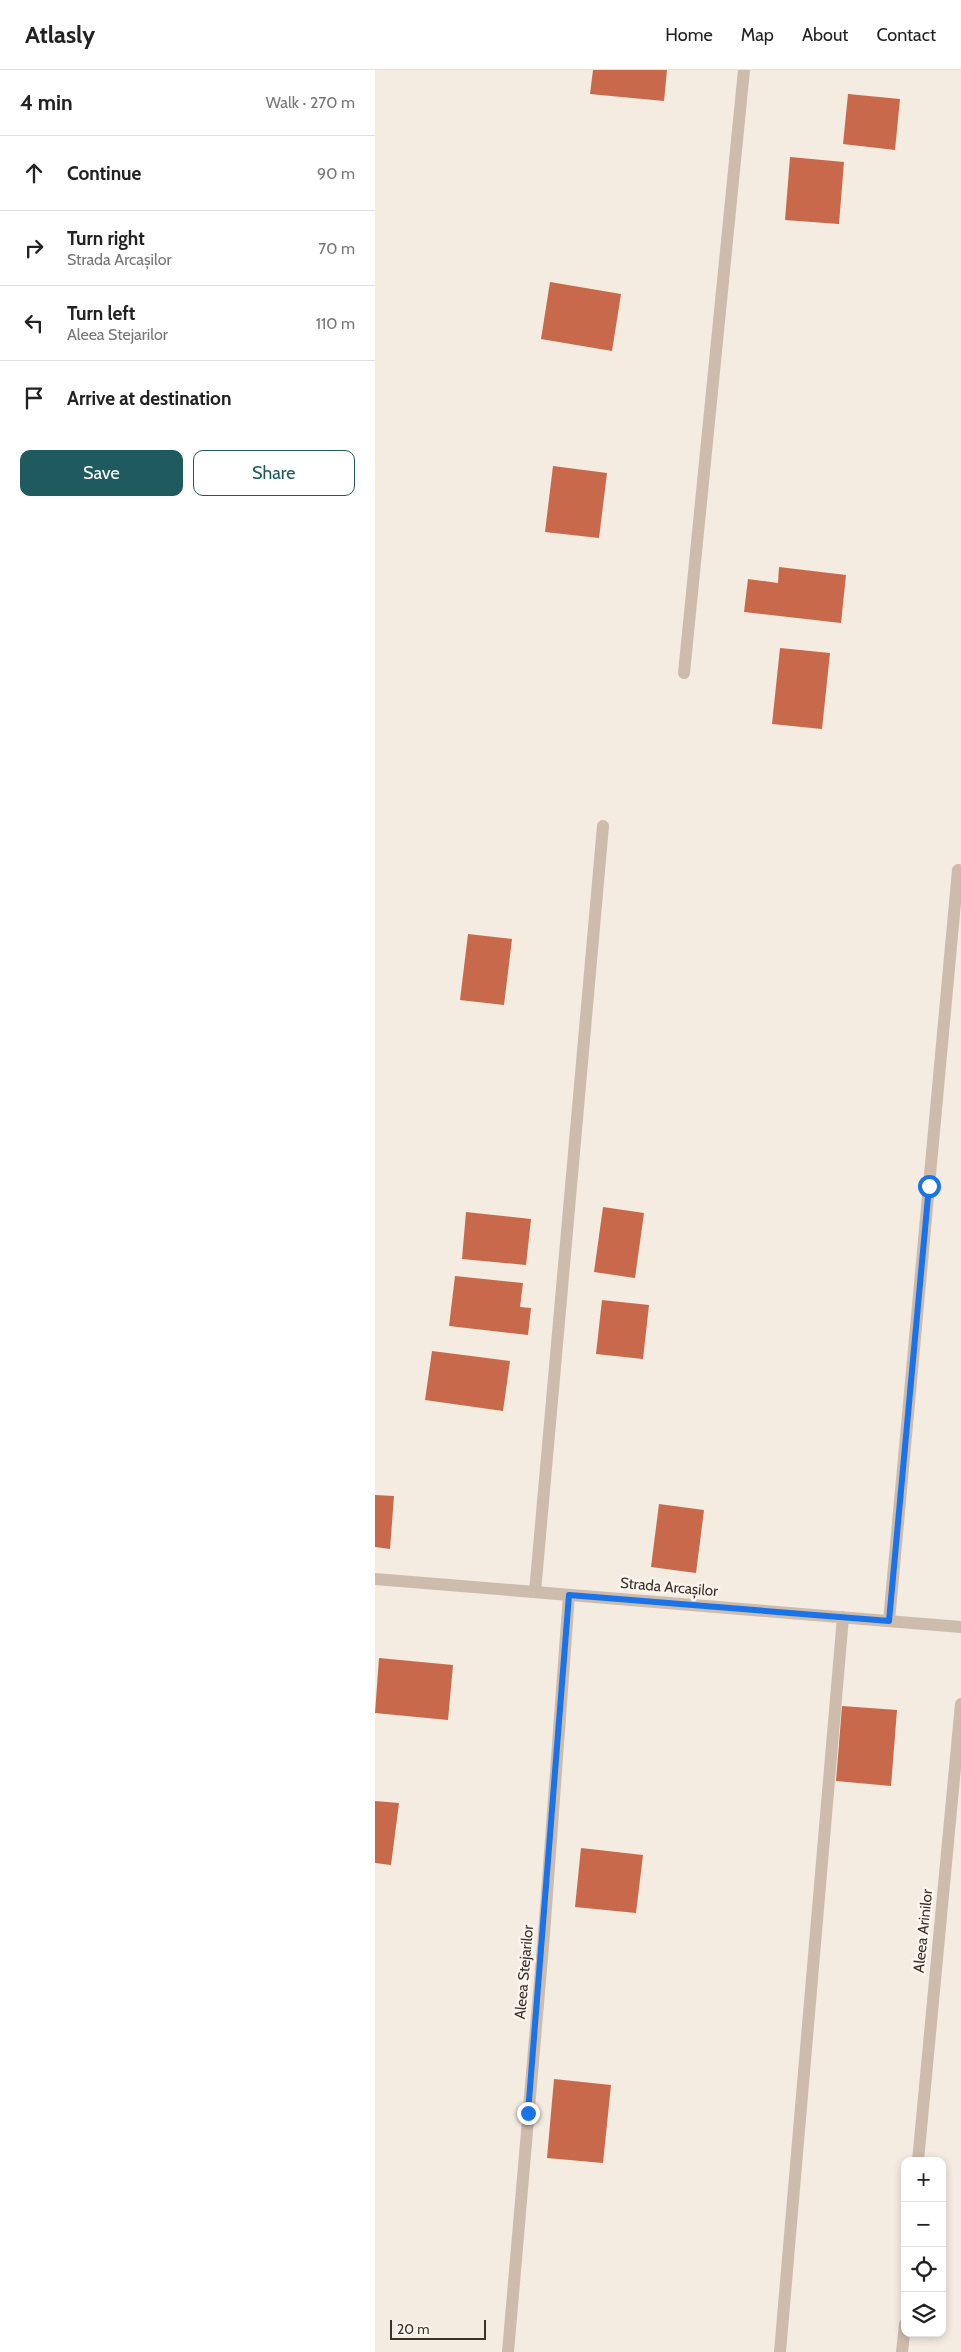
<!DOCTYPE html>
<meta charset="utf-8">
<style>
body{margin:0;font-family:Cabin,sans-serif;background:#f2f2f2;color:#222}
.controls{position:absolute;right:15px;bottom:15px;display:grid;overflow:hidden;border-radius:10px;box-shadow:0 2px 8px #0003}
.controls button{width:45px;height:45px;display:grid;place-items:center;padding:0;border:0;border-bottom:1px solid #e0e0e0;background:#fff;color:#222;font:25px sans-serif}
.scale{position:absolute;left:15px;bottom:12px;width:96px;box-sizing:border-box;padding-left:5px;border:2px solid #3b302b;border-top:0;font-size:14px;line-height:18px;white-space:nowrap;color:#3b302b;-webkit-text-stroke:4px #fbf5ee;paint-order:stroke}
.stop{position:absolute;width:15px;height:15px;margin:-11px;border:4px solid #1a73e8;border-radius:50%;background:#fff}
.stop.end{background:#1a73e8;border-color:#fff;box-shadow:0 1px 5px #0008}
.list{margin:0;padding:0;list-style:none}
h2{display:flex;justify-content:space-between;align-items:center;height:65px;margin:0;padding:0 20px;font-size:21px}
h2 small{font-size:16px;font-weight:400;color:#767676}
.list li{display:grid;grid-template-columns:32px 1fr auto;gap:15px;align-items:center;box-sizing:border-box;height:75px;padding:0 20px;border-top:1px solid #e0e0e0}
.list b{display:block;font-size:19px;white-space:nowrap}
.list p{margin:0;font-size:16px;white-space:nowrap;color:#767676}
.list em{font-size:16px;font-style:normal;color:#767676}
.actions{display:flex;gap:10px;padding:15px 20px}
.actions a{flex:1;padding:11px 0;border:1px solid #1f5a5e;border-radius:10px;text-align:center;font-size:18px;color:#1f5a5e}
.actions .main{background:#1f5a5e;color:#fff}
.icon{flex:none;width:28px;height:28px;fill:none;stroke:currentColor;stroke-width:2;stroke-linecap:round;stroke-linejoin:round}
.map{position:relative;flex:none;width:586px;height:2282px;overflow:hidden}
header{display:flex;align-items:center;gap:30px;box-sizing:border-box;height:70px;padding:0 25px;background:#fff;border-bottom:1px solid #e0e0e0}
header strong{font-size:24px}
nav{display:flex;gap:28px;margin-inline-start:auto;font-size:18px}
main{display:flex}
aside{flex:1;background:#fff}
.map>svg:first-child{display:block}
</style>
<header>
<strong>Atlasly</strong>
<nav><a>Home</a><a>Map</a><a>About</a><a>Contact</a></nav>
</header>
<main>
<aside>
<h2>4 min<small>Walk · 270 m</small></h2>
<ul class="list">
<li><svg class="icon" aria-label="ahead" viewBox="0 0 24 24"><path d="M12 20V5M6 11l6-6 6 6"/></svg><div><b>Continue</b></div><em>90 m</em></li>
<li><svg class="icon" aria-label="right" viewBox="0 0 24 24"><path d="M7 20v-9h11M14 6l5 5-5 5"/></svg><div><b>Turn right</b><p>Strada Arcașilor</p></div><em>70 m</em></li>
<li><svg class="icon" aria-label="left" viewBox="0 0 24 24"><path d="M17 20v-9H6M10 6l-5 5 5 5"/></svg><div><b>Turn left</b><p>Aleea Stejarilor</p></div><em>110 m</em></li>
<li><svg class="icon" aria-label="arrive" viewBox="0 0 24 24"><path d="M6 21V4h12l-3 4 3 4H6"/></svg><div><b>Arrive at destination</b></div></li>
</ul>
<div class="actions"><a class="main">Save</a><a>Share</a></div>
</aside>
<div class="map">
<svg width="586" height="2282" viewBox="0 0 586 2282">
<rect width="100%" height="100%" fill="#f4ebe1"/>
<!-- building -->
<path fill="#c8694b" d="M218 0H292L289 31 215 24Z
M473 24 525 29 520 80 468 74Z
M415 87 469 92 464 154 410 150Z
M175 212 246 224 237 281 166 269Z
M178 396 232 403 224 468 170 462Z
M404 497 471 505 466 553 369 542 373 509 403 513Z
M405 578 455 583 447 659 397 654Z
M93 864 137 869 129 935 85 930Z
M228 1137 269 1143 260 1208 219 1202Z
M91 1142 156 1149 151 1195 87 1189Z
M80 1206 148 1213 145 1237 156 1238 153 1265 74 1256Z
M227 1230 274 1235 268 1289 221 1284Z
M57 1281 135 1291 128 1341 50 1330Z
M0 1425 19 1426 15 1479 0 1477Z
M284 1434 329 1440 321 1503 276 1497Z
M4 1588 78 1595 73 1650 0 1643Z
M467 1636 522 1640 516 1716 461 1711Z
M0 1731 24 1733 16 1795 0 1793Z
M206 1778 268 1785 261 1843 200 1837Z
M179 2009 236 2015 228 2093 172 2088Z"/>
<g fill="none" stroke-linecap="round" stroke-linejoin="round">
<!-- minor -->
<path stroke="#cdbbac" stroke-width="12" d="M309 603 369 0
M0 1509 586 1557
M160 1522 228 756
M514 1551 583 800
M543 2091 586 1634
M133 2282 169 1864 194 1525
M405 2282 468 1547
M527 2282 530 2254"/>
</g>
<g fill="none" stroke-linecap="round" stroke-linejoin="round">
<!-- route -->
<path stroke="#1a73e8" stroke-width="6" d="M153 2043 194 1525 514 1551 554 1116"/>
</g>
<g text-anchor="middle" stroke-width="5" stroke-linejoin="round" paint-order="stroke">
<!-- street labels -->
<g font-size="15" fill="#3b302b" stroke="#fbf5ee">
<text transform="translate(294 1517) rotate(5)" y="5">Strada Arcașilor</text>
<text transform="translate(548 1861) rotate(-84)" y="5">Aleea Arinilor</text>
<text transform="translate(149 1902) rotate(-85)" y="5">Aleea Stejarilor</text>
</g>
</g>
</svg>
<div class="controls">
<button>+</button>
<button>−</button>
<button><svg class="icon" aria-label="locate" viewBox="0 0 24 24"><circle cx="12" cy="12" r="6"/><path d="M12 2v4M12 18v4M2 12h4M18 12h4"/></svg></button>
<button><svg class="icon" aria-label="layers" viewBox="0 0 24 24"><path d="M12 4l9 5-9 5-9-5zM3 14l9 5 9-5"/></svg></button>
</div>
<div class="scale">20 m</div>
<div class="stop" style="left:554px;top:1116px"></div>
<div class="stop end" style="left:153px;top:2043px"></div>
</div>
</main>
